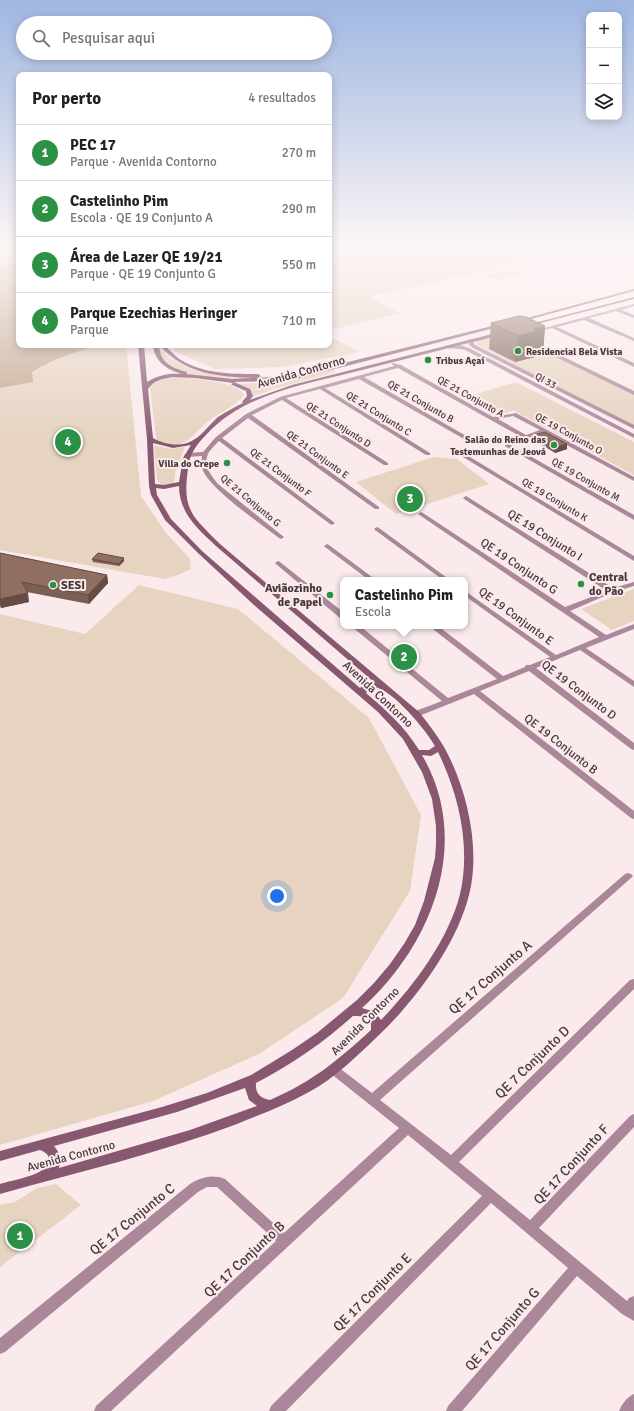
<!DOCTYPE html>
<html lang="pt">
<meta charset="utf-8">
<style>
body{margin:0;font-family:Signika,sans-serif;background:#f2f2f2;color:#222}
.controls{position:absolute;right:12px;top:12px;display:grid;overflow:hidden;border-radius:8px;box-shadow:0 2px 10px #0003}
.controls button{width:36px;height:36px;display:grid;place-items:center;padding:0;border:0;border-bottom:1px solid #e0e0e0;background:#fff;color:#222;font:20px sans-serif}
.you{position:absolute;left:277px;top:896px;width:14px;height:14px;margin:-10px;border:3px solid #fff;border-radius:50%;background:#1a73e8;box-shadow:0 0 0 6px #1a73e833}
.badge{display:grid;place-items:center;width:26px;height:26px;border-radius:50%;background:#2c9045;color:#fff;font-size:13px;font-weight:700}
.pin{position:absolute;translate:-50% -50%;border:2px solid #fff;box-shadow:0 1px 4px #0006}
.popup{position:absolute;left:340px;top:577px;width:128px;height:52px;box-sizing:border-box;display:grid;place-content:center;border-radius:8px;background:#fff;filter:drop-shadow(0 1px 3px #0005);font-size:13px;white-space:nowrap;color:#767676}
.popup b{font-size:15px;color:#222}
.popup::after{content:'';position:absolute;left:50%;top:100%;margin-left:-8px;border:8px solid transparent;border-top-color:#fff}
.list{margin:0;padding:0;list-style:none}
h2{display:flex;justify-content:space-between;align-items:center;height:52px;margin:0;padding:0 16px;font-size:17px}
h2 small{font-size:13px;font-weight:400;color:#767676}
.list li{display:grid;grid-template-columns:26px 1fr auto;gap:12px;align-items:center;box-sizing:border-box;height:56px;padding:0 16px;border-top:1px solid #e0e0e0}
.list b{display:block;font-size:15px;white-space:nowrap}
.list p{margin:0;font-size:13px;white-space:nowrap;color:#767676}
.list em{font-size:13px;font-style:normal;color:#767676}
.icon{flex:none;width:22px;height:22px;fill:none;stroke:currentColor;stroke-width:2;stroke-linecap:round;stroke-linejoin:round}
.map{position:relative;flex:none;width:634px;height:1411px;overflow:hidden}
.search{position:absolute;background:#fff;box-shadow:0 2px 10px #0003;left:16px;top:16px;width:316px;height:44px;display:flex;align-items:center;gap:10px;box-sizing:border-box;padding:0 14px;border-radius:22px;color:#767676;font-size:15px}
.panel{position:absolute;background:#fff;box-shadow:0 2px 10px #0003;left:16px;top:72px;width:316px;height:276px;border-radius:8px}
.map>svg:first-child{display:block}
</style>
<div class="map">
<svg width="634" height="1411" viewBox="0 0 634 1411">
<rect width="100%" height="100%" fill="#faeaeb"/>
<!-- green -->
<path fill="#e6d3c0" d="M329 246H588L369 297 400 313 329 330Z
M512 269 524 274 499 280 488 275Z
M507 334 512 335 634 395V426L475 344 479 341Z
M329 336 360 352 283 367 215 369 176 352 171 345H329Z
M78 345H126L141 496 166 533 190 559 191 569 178 575 165 579 0 550V388Z
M160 349C165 353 169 358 175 361 211 383 257 378 298 374 269 381 193 384 170 365 164 361 162 356 160 349Z
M332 370 336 372 274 389 251 397 248 388 240 384 286 381Z
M167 377C181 377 240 381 244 395 239 404 219 413 210 420 202 426 189 441 181 444 173 446 161 446 156 438L150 387 154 381Z
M516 382 634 442V475L513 410 506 413 476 394Z
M154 445 170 449 185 447 175 473 174 483 171 485H162L157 480Z
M434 457 457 459 489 484 396 514 356 482Z
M139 585 238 609 369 718 421 815 410 891 343 998 259 1054 153 1101 0 1145V614L85 634Z
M634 589V621L612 630 581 609Z
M56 1184 81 1205 0 1267V1205L15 1202 37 1188Z"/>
<!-- forest -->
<path fill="#c1a78d" d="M0 246H19V345H97C75 353 52 359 32 372L33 382 0 388Z"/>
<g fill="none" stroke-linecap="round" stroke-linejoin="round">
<!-- stream -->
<path stroke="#d3bad7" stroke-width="1.5" d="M0 265 12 251 19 248"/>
<!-- minor -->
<path fill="#ab8899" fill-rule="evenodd" d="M634 304V306L621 310 634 315V318L616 311 589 318 634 338V341L584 320 557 327 634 363V367L552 328 535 332 533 331Z
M533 342 634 391V395L531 345V343Z
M393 363 401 365 493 417 516 413 634 477V481L544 433 527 438H523L398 368 364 377 475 441V443H471L359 379 325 388 430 453V455H426L320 389 286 398 388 463V465H384L282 400 252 415 379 507V509H375L248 418 222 438 335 523 332 525 330 524 219 441C215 445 210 450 208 454 203 466 211 475 218 484L284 537 281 539 279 538C261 524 207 487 202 468 200 465 202 460 202 456L187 457 184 455 187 453 203 452 216 437 246 414 280 397 394 366 392 364ZM513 416 540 430 526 435 498 419Z
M507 443 634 515V520L505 446V444Z
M465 454 634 556V561L463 457V455Z
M466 496 613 588 634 582V586L614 592 570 611 606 635 634 624V629L586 648 634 681V687L580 650 536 668 634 743V750L631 749 529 671 480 691 634 811V819L631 818 474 694 419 716H413L412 714 413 712 442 701 351 626H360L448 698 497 679 429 626H438L503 676 525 667 526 665H530L550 657 465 596V591L556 655 599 637 418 514 421 512 423 513 565 607 607 591 464 499 463 498Z
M377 527 379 528 450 580H443L375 530 374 529Z
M327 544 329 545 376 580H369L325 547 324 546Z
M278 561 280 562 343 612V618H340L276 564 275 563Z
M628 873 631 874 633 876 631 878 380 1100 451 1155 630 980 634 979V989L459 1162 530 1220 630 1116 634 1114V1127L539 1228 627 1301 629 1298 634 1296V1321L622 1314 577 1276 462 1411H446L448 1406 568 1268 491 1203 286 1411H269L271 1406 482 1196 408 1135 111 1411H94L96 1406 276 1241 217 1187H207L198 1192 5 1352 0 1354V1338L190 1184C202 1177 212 1174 225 1179L284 1233 399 1128 330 1073 329 1070 330 1067 334 1065 338 1067 372 1093 625 874Z
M634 1394V1411H619C622 1404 627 1397 634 1394Z"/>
<!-- tertiary -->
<path fill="#ab8899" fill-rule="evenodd" d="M469 339H473L474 344 477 346 634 425V429L473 348 469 345Z
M447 345H460L469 348 634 434V438L465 350 460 349 445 348 444 347Z"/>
<!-- secondary -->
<path fill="#885770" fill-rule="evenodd" d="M634 289V291L520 322 516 321Z
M634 297V299L529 326 527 325Z
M500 324 502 325V326L292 380 234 382 250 389 253 396 250 400 292 385 500 332 502 333C493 339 465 343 453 347 420 355 387 364 354 372 303 385 243 394 206 435 196 445 189 455 188 469 182 510 192 516 220 544L419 712C428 723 437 735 444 747 467 788 481 849 469 895 457 944 415 1001 379 1035 357 1056 335 1078 309 1092 286 1105 261 1114 237 1124 160 1153 79 1172 0 1194V1184C12 1180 48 1175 49 1161 50 1155 45 1152 40 1150L0 1161V1151L162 1107 207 1093 251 1075 292 1050 317 1033 357 1000 374 983 390 964 404 944 415 925 424 901 435 858 436 844V826L432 799 422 772 403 739 378 712 254 605 198 553 165 520 151 495 149 486 147 439 138 345H144L147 382C158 375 170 373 182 374 166 369 155 362 153 345H164C169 349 173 354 178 358 201 374 231 374 258 374L261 376 258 378C219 377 186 375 159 345 160 362 171 368 187 372V374L232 379 292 376ZM172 377 195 378 233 383 231 384 232 385 246 391 247 396 242 402 243 403C234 407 226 412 218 417 210 424 203 434 195 439 183 448 165 445 153 438L148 389C154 380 162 379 172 377ZM153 443 173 448 191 445 183 458 179 482 164 485 155 484ZM179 486C179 513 198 529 216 546L375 683 365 684 360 688 202 551 171 519 157 495 156 488 164 489ZM374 687C392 689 426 730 435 746L429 750H419C405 727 386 710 366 693L368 690ZM438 752C459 795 471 847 460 894 449 939 413 987 381 1020L375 1012 362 1008C432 945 473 842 422 755L431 756ZM353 1016C360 1016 365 1016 371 1021V1030C337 1061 312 1082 270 1100 260 1098 255 1093 256 1083 291 1065 324 1042 353 1016ZM245 1088 249 1100 257 1106 190 1130 59 1168C62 1159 60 1153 54 1146L177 1112Z"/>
</g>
<!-- wall -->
<path fill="#7c5f54" d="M491 323 545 326 543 352 535 354V357L515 362 489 349Z
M534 435 567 449 555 453 534 440Z
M0 553 107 575 108 583 89 604 27 592 29 602 1 608 0 606Z
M92 559 124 561 119 566 93 562Z"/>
<!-- shaded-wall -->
<path fill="#654d45" d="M545 326 543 352 535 354V357L515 362 518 336 534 329Z
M567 444V449L555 453 556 447Z
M124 558V561L119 566V564Z
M107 575 108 583 89 604 88 595Z
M28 593 29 602 1 608 0 599Z"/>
<!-- building -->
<path fill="#906e62" stroke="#654d45" d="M519 316 526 317 545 326 534 329 537 331 518 336 491 323Z
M545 432 567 444 556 447 534 435Z
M0 553 107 575 88 595 22 582 28 593 0 599Z
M98 553 124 558 119 564 92 559Z"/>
<!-- sky -->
<linearGradient id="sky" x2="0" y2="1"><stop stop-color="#9fb6e1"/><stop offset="0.56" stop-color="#fdf6f6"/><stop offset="1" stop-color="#fdf6f6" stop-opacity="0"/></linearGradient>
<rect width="634" height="443" fill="url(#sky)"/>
<!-- markers -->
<g fill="#2c9045" stroke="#faeaeb" stroke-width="1.5">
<circle cx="518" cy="351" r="4"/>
<circle cx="428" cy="360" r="4"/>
<circle cx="554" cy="445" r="4"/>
<circle cx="227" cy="463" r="4"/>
<circle cx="581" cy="584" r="4"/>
<circle cx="53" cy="585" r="4"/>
<circle cx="330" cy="595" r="4"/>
</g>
<g text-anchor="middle" stroke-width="4" stroke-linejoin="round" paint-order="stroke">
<!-- far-poi labels -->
<g font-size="10" font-weight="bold" fill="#463738" stroke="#faeaeb" text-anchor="start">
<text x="526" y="355">Residencial Bela Vista</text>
<text x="436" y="364">Tribus Açaí</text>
<text x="546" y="443" text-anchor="end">Salão do Reino das<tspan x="546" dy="12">Testemunhas de Jeová</tspan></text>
<text x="219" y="467" text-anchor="end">Villa do Crepe</text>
</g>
<!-- far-street labels -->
<g font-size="10" fill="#463738" stroke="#faeaeb">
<text transform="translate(546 380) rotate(28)" y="4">QI 33</text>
<text transform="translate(471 396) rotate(29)" y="4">QE 21 Conjunto A</text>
<text transform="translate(421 401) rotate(30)" y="4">QE 21 Conjunto B</text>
<text transform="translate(379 413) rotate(32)" y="4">QE 21 Conjunto C</text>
<text transform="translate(339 424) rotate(33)" y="4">QE 21 Conjunto D</text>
<text transform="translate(569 433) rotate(29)" y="4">QE 19 Conjunto O</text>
<text transform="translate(318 454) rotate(36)" y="4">QE 21 Conjunto E</text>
<text transform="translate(281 472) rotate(37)" y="4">QE 21 Conjunto F</text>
<text transform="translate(586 479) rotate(30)" y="4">QE 19 Conjunto M</text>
<text transform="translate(555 499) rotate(31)" y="4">QE 19 Conjunto K</text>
<text transform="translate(251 500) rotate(40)" y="4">QE 21 Conjunto G</text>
</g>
<!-- street labels -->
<g font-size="12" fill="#463738" stroke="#faeaeb">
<text transform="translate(301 372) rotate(-16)" y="4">Avenida Contorno</text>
<text transform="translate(545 535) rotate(32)" y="4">QE 19 Conjunto I</text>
<text transform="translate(519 566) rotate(34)" y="4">QE 19 Conjunto G</text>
<text transform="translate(516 616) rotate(36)" y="4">QE 19 Conjunto E</text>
<text transform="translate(579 690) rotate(37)" y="4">QE 19 Conjunto D</text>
<text transform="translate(378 694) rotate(43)" y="4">Avenida Contorno</text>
<text transform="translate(561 744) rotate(38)" y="4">QE 19 Conjunto B</text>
<text transform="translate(365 1021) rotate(-45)" y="4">Avenida Contorno</text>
<text transform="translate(71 1156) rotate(-15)" y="4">Avenida Contorno</text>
</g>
<!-- poi labels -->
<g font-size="12" font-weight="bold" fill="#463738" stroke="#faeaeb" text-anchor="start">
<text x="589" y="581">Central<tspan x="589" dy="14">do Pão</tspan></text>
<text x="61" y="589">SESI</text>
<text x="322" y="592" text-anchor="end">Aviãozinho<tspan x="322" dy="14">de Papel</tspan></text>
</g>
<!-- near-street labels -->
<g font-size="14" fill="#463738" stroke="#faeaeb">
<text transform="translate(490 977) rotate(-41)" y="5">QE 17 Conjunto A</text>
<text transform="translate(532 1062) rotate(-44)" y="5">QE 7 Conjunto D</text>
<text transform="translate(571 1164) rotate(-47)" y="5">QE 17 Conjunto F</text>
<text transform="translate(132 1219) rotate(-39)" y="5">QE 17 Conjunto C</text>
<text transform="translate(244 1259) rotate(-43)" y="5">QE 17 Conjunto B</text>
<text transform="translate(372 1292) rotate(-45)" y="5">QE 17 Conjunto E</text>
<text transform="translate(502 1329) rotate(-49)" y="5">QE 17 Conjunto G</text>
</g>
</g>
</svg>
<div class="controls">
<button>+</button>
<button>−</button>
<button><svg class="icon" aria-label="layers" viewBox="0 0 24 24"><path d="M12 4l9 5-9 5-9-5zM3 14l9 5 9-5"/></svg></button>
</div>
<div class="you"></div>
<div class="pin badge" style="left:20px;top:1236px">1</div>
<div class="pin badge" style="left:404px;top:657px">2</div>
<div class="popup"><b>Castelinho Pim</b>Escola</div>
<div class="pin badge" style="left:410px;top:499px">3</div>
<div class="pin badge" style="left:68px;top:442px">4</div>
<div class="search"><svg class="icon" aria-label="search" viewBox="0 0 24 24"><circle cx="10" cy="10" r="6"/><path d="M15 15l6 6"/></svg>Pesquisar aqui</div>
<section class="panel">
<h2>Por perto<small>4 resultados</small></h2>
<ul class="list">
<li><span class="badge">1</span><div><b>PEC 17</b><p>Parque · Avenida Contorno</p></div><em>270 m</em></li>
<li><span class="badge">2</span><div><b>Castelinho Pim</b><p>Escola · QE 19 Conjunto A</p></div><em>290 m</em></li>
<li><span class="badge">3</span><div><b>Área de Lazer QE 19/21</b><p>Parque · QE 19 Conjunto G</p></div><em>550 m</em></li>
<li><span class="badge">4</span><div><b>Parque Ezechias Heringer</b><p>Parque</p></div><em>710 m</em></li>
</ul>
</section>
</div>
